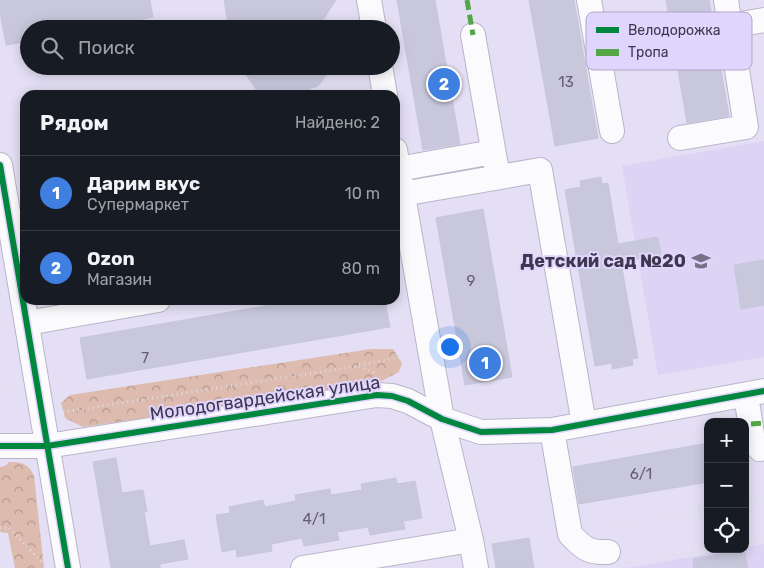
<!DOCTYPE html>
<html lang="ru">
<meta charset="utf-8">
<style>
body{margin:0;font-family:Rubik,sans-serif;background:#242831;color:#f1f3f6}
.controls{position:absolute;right:15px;bottom:15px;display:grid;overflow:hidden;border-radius:10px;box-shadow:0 2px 12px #0003}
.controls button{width:45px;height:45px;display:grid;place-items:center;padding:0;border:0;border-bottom:1px solid #363941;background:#171b24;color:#f1f3f6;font:25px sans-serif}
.you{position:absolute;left:449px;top:346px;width:18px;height:18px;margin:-12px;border:4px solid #fff;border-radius:50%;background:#1a73e8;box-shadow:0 0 0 8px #1a73e833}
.badge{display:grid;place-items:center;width:32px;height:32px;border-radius:50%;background:#0f766e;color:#fff;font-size:16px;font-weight:700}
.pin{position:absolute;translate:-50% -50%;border:2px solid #fff;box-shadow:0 1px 5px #0006}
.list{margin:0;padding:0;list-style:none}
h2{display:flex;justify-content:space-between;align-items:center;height:65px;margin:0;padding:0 20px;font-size:21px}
h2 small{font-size:16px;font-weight:400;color:#9ea1a6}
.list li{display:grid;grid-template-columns:32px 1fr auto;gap:15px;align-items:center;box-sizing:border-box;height:75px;padding:0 20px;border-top:1px solid #363941}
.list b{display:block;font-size:19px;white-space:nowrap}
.list p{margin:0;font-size:16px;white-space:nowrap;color:#9ea1a6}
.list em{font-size:16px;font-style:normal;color:#9ea1a6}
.icon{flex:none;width:28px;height:28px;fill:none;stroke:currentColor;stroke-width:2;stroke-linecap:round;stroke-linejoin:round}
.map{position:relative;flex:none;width:764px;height:568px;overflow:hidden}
.search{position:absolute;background:#171b24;box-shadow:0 2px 12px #0003;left:20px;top:20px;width:380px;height:55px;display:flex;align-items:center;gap:12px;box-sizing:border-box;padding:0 18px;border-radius:28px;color:#9ea1a6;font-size:19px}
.panel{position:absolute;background:#171b24;box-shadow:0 2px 12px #0003;left:20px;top:90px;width:380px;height:215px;border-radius:15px}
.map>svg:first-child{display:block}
</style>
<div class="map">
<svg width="764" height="568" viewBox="0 0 764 568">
<defs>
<pattern id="forest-crowns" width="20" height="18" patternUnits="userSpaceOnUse" patternTransform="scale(1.25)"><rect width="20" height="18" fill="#ddbbae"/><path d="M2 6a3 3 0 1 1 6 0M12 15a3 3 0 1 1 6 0" fill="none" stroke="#b59990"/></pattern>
</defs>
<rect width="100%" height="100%" fill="#e4dff4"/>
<!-- built -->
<path fill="#dcd3f5" d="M764 141V357L658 375 622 166Z
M764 544V568H627L736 549H745V548Z"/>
<!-- forest -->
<path fill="url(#forest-crowns)" d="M371 349H393L402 363 399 372 376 384 83 427 65 418 61 403 70 395Z
M9 462C22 462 29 464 34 476L44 568H15L8 533 0 532V467L5 466Z"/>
<!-- building -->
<path fill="#c8c7dc" stroke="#c7c7dc" d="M0 0H150L153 17 93 29H29V41L6 45 0 12Z
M224 0H336L317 29H229Z
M397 0H435L460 144 423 150Z
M529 0H574L598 138 555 146Z
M666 0H709L729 116 687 123Z
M240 66H333L318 86 292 95H260Z
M601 177 602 184 608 183 618 244 658 237 661 255 621 262 638 358 632 359 633 365 612 369V363L595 366 565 190 581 187 580 181Z
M483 209 512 377 465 385 436 218Z
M764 260V305L741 309 734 265Z
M299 300H385L390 327 87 379 80 338Z
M708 443V482L579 504 573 467Z
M116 458 122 493 143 490 147 511 144 512 150 546 184 540 188 559 160 564V568H111L93 462Z
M396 478 397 484 415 481 422 518 403 521 405 529 370 535 368 527 337 532 339 540 304 546 302 538 271 544 272 551 237 557 236 549 222 552 216 515 230 513 229 507 263 500 265 507 296 501 295 495 330 489 331 495 362 490 361 484Z
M529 538 534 568H496L492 544Z
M744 550 748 568H694L693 559Z"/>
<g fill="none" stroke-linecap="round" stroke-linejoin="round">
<!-- minor casing -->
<g stroke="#bbb5ca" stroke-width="26">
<path id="minor" d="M369 0 374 29
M589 0 612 131
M730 26 764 20
M473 35 498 177
M380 66 385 95
M680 138 746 127 726 0
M395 150 442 419 471 540 476 568
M0 165 68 568
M398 169 493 152
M402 194 540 170 584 424
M27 323 158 300
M746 395 753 441 760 449 764 448
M552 430 570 534C583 548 588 553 608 552
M0 446H47L377 395 392 396 408 401 442 419 481 432 552 430 764 391
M303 568 471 540"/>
</g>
<!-- path -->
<path stroke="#dedce3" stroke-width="3" stroke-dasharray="1 4" stroke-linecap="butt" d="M359 365 409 356
M0 393 17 390
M63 412 358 366 375 373
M578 452 708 431
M745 503 764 500
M0 528 8 527 44 564
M600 528 708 510
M745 543 764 540
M626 563 710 549"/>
<!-- minor -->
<use href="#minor" stroke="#fbfafd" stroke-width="24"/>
<!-- quiet -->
<path stroke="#54a648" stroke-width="5" stroke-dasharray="10 5" stroke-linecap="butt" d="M467 0 473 35
M751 424 764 423"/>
<!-- cycleway casing -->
<g stroke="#e0d6fd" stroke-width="9">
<path id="cycleway" d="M0 165 68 568
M0 446H47L377 395 392 396 408 401 442 419 481 432 552 430 764 391"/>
</g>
<!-- cycleway -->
<use href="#cycleway" stroke="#00873e" stroke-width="6"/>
</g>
<!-- icons -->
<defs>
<g id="school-bare" transform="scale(1.5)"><path d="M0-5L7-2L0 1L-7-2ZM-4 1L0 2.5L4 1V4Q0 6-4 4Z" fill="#787289" stroke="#e0d6fd" stroke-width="2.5" paint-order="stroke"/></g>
</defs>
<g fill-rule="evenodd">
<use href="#school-bare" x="701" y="261"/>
</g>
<g text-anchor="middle" stroke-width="4" stroke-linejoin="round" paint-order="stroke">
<!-- number labels -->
<g font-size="15" fill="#645f77">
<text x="566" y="87">13</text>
<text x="471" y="286">9</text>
<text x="145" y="363">7</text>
<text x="641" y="479">6/1</text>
<text x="314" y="524">4/1</text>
</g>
<!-- poi labels -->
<g font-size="18" font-weight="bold" fill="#3e3750" stroke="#e0d6fd" text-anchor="end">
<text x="686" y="267">Детский сад №20</text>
</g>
<!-- street labels -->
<g font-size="18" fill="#3e3750" stroke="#e0d6fd">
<text transform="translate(265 398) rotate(-8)" y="6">Молодогвардейская улица</text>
</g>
</g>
<!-- legend -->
<rect x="586" y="12" width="166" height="58" rx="8" fill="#e0d6fd" stroke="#afa6c9" stroke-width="1"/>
<rect x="596" y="27" width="23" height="6" fill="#00873e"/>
<rect x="596" y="49" width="23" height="7" fill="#54a648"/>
<g font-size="14" fill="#3e3750">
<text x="628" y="35">Велодорожка</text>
<text x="628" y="57">Тропа</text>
</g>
</svg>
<div class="controls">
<button>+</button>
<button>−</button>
<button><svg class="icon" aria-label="locate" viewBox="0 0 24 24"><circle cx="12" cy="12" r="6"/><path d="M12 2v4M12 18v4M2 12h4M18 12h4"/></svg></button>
</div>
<div class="you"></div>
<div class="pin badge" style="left:485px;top:363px;background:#3f7fe0">1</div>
<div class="pin badge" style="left:444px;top:84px;background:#3f7fe0">2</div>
<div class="search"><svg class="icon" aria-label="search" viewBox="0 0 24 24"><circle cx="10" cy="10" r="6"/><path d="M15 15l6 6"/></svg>Поиск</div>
<section class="panel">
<h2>Рядом<small>Найдено: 2</small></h2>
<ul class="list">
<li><span class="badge" style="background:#3f7fe0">1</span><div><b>Дарим вкус</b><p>Супермаркет</p></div><em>10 m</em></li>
<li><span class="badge" style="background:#3f7fe0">2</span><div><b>Ozon</b><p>Магазин</p></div><em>80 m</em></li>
</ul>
</section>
</div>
